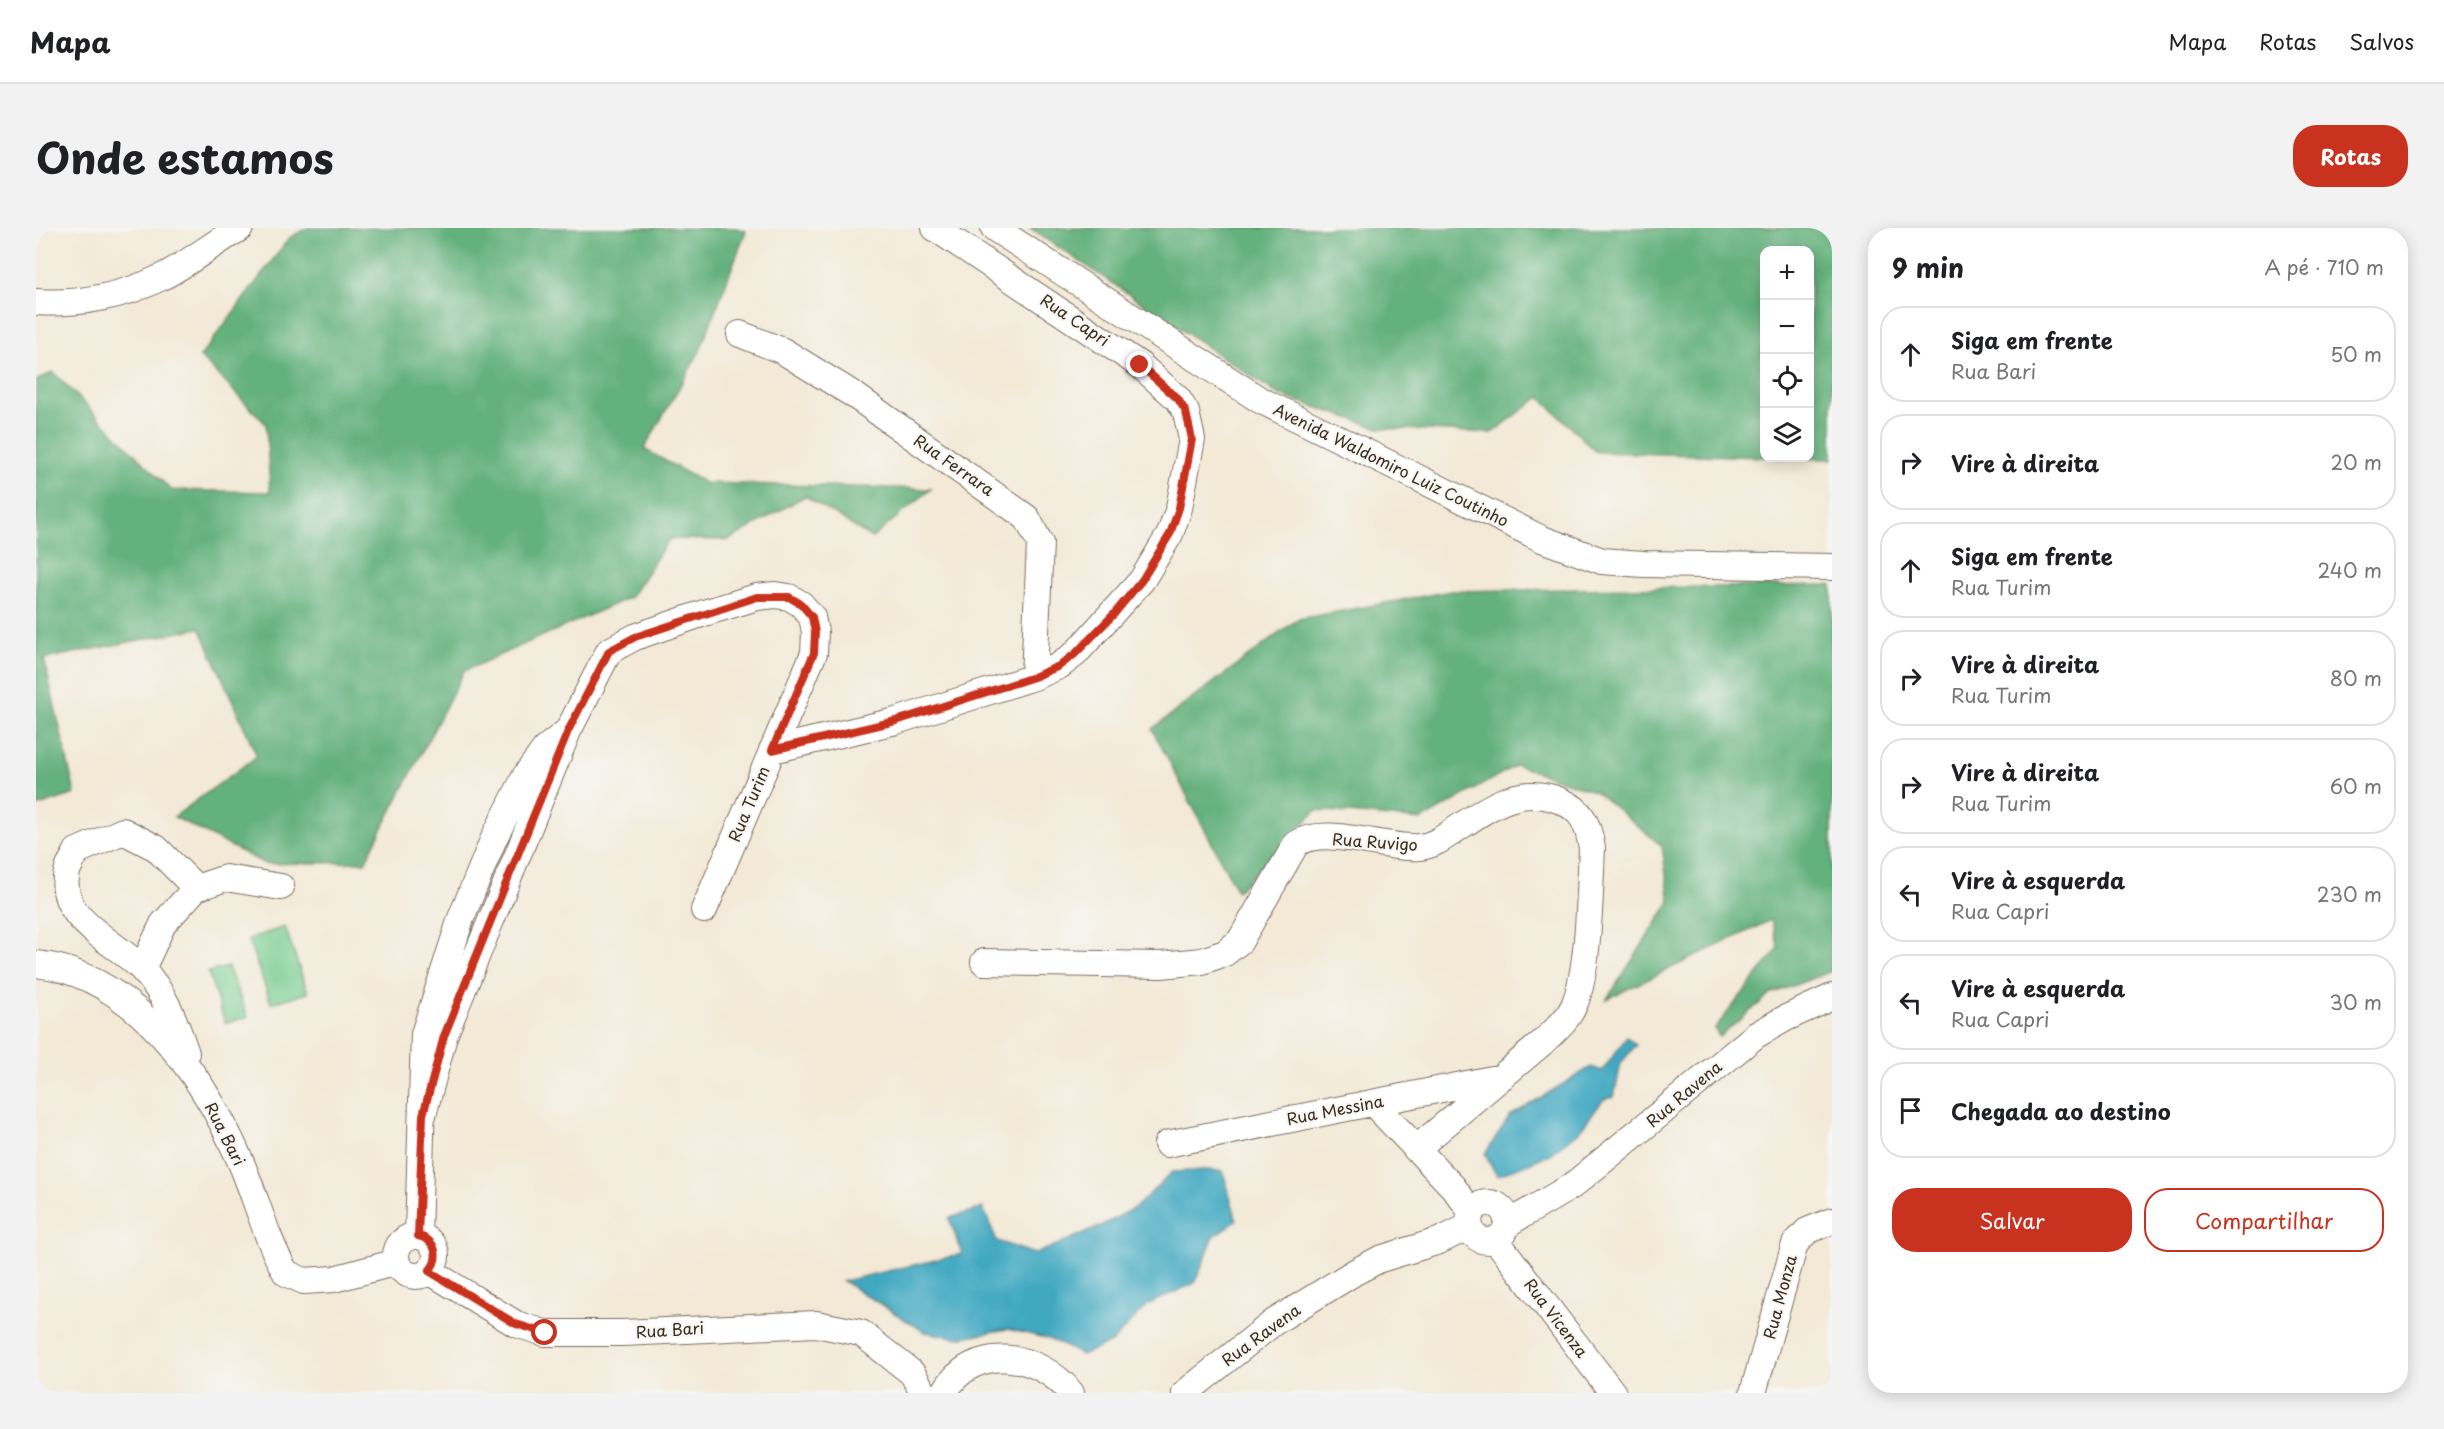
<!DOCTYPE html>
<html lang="pt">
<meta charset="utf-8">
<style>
body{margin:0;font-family:"Playpen Sans",sans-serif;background:#f2f2f2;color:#202124}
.controls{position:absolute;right:18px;top:18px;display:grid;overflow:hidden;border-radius:12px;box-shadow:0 3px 15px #0003}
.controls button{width:54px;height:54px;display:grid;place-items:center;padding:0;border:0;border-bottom:2px solid #e0e0e0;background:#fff;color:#202124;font:30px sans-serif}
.stop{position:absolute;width:18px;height:18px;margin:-14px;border:4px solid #c8321e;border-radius:50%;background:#fff}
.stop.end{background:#c8321e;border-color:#fff;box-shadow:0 2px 6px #0008}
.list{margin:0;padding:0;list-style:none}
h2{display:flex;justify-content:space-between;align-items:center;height:78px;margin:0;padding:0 24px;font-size:26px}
h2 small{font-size:20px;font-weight:400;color:#757577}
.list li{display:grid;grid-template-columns:39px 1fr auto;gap:18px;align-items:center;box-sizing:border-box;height:96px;margin:0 12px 12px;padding:0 12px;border:2px solid #e0e0e0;border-radius:24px}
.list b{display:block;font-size:22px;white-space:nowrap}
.list p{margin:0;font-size:20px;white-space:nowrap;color:#757577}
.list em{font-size:20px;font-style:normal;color:#757577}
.actions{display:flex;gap:12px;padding:18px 24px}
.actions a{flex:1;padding:14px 0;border:2px solid #c8321e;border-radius:24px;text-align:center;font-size:21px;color:#c8321e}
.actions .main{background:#c8321e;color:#fff}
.icon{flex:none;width:33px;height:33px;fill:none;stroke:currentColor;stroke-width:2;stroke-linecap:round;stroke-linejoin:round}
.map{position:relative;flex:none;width:1796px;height:1165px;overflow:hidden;border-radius:24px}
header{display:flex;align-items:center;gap:36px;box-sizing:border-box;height:84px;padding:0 30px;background:#fff;border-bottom:2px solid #e0e0e0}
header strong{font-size:28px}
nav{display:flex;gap:33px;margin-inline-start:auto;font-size:21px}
.intro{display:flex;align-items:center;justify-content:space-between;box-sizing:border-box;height:144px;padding:0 36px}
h1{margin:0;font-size:42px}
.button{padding:15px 27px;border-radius:24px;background:#c8321e;color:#fff;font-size:21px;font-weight:700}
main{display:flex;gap:36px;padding:0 36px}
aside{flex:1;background:#fff;border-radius:24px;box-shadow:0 3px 15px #0003}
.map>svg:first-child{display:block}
</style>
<header>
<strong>Mapa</strong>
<nav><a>Mapa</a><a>Rotas</a><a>Salvos</a></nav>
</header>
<div class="intro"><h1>Onde estamos</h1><a class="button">Rotas</a></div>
<main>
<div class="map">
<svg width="1796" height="1165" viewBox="0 0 1796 1165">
<rect width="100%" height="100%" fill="#f6f6f2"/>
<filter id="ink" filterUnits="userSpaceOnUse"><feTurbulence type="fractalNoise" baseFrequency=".0167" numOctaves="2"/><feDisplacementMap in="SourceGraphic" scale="12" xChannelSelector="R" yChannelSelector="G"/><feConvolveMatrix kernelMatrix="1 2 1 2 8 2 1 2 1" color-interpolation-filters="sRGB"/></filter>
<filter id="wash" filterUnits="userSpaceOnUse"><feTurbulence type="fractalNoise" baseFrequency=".008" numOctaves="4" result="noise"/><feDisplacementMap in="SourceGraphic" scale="24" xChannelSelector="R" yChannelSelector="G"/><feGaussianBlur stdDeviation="1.35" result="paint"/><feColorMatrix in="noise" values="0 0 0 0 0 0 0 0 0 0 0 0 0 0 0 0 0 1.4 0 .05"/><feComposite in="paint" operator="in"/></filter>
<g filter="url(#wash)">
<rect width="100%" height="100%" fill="#f3e9d6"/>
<!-- green -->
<path fill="#7ace91" stroke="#5a7c58" stroke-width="1.5" d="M249 699 272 765 235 775 212 711Z
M192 739 212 789 189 795 172 744Z"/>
<!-- forest -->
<path fill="#63b17b" stroke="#4f6e4c" stroke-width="1.5" d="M271 0H700L710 3 664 123 608 221 669 255 895 261 836 310 769 268 693 312 633 311 595 369 428 443 329 634 229 636 138 589 221 528 164 400 8 431 39 566 0 579V153L17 144 135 262 234 264 230 196 164 129 253 10Z
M994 0H1796V231L1739 230H1774V22H1728V229L1560 224 1504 169 1456 205 1343 200 1243 167Z
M1796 357V743L1735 766 1683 809 1679 800 1743 720 1735 692 1571 771 1634 674 1626 618 1560 564 1480 537 1386 592 1281 582 1201 663 1116 501 1262 391 1415 363Z"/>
<!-- water -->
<path fill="#41a8c1" stroke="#3e6970" stroke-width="1.5" d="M1591 809 1600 817 1585 835 1578 869 1568 871 1542 905 1512 927 1461 948 1449 926 1474 888 1555 839 1566 843Z
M1169 942 1187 943 1201 993 1178 1008 1159 1055 1111 1077 1075 1115 1045 1127 1014 1111 971 1101 922 1110 889 1104 807 1053 926 1026 913 990 947 980 961 1013 999 1026 1063 999 1100 979 1136 944Z"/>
</g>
<g filter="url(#ink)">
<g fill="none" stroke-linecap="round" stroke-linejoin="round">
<!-- minor casing -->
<g stroke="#7b6d5e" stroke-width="28">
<path id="minor" d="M958 0 1224 172 1506 311 1566 333 1607 336 1796 339
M0 74C42 77 88 68 126 49 153 35 178 15 204 0
M704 106 747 123 818 167 991 290 1004 315 998 449
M736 522 860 493 998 449 1023 438 1039 426 1106 352 1134 306 1143 280 1156 211 1150 184 1142 171 1104 137 899 0
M160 660 190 650 245 659
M948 734 1125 737 1166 733 1189 725 1204 713 1260 616C1289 596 1350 622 1383 619 1396 618 1406 611 1416 604 1451 581 1482 555 1525 573 1547 582 1552 597 1556 620 1554 660 1553 740 1539 775 1533 791 1518 803 1507 814L1380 921
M0 736C98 746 167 848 203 930 220 968 229 1009 250 1045L268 1053 298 1051 361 1034
M106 741 127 696 160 660 120 620 87 603 41 623C38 630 33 637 31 644 19 690 79 713 105 740 129 764 139 794 150 825
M1337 875 1417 959 1436 984
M387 887 408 808 532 503 573 423 599 409 668 385 721 369 739 367 753 369 765 376 776 389 779 404 778 425 668 682
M1131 916 1466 849
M1433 994a19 19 0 1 1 38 0a19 19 0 1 1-38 0Z
M1471 996 1536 958 1720 807 1750 790 1796 769
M360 1028a20 20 0 1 1 40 0a20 20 0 1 1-40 0Z
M382 1008 388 806 425 690 458 610 490 547 509 521 529 505
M1460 1012 1577 1165
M393 1043 480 1096 509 1105H587L780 1096 825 1105 876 1145 888 1165
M908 1165C936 1114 1003 1124 1035 1165
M1149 1165 1238 1094 1319 1044 1344 1031 1403 1013 1434 998
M1717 1165 1759 1016 1771 1003 1796 993"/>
</g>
<!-- minor -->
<use href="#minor" stroke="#fff" stroke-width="26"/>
</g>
</g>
<g fill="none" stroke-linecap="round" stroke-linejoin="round" filter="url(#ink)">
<!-- route -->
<path stroke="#c8321e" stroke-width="8" d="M509 1105 480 1096 393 1043C405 1029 400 1012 382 1008L387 887 408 808 532 503 573 423 599 409 721 369H753L765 376 776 389 779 404 778 425 736 522 860 493 998 449 1023 438 1039 426 1078 386 1106 352 1134 306 1143 280 1156 211 1150 184 1142 171 1104 137"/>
</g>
<g text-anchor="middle" stroke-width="4.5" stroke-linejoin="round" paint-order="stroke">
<!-- street labels -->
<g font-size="16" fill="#3b2a1e" stroke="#f6f6f2">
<text transform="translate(1039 92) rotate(34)" y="6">Rua Capri</text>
<text transform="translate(918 237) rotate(35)" y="6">Rua Ferrara</text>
<text transform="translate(1355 237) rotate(26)" y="6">Avenida Waldomiro Luiz Coutinho</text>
<text transform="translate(713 576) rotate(-67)" y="6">Rua Turim</text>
<text transform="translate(1339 614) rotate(4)" y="6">Rua Ruvigo</text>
<text transform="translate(1648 866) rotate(-40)" y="6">Rua Ravena</text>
<text transform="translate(1299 882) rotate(-11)" y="6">Rua Messina</text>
<text transform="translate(189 906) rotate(63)" y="6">Rua Bari</text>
<text transform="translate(1744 1069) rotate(-75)" y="6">Rua Monza</text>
<text transform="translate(1520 1090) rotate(53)" y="6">Rua Vicenza</text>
<text transform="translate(634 1102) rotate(-4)" y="6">Rua Bari</text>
<text transform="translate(1225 1107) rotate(-36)" y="6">Rua Ravena</text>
</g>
</g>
</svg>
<div class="controls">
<button>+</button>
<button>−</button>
<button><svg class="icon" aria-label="locate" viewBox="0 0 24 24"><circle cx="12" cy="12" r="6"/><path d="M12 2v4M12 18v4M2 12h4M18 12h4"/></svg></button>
<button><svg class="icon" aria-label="layers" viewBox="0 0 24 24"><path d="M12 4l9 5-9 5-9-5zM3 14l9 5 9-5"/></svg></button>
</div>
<div class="stop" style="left:509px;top:1105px"></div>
<div class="stop end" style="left:1104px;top:137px"></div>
</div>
<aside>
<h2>9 min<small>A pé · 710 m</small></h2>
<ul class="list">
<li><svg class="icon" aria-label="ahead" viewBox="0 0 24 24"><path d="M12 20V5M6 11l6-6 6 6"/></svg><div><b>Siga em frente</b><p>Rua Bari</p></div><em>50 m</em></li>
<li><svg class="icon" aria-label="right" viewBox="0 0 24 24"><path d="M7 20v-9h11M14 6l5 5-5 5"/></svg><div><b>Vire à direita</b></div><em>20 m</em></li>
<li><svg class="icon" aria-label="ahead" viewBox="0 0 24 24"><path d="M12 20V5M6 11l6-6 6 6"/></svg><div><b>Siga em frente</b><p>Rua Turim</p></div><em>240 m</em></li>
<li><svg class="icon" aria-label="right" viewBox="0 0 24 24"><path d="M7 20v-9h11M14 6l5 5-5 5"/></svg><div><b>Vire à direita</b><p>Rua Turim</p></div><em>80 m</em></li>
<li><svg class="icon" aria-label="right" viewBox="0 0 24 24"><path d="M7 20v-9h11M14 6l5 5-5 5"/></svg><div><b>Vire à direita</b><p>Rua Turim</p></div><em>60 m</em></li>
<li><svg class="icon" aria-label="left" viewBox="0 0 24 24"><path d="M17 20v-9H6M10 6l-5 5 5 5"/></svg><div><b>Vire à esquerda</b><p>Rua Capri</p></div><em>230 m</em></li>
<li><svg class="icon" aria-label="left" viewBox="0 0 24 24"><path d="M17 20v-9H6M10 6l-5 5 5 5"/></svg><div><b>Vire à esquerda</b><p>Rua Capri</p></div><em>30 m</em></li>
<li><svg class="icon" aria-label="arrive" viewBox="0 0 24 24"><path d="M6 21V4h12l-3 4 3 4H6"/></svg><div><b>Chegada ao destino</b></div></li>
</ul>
<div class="actions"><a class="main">Salvar</a><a>Compartilhar</a></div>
</aside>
</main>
